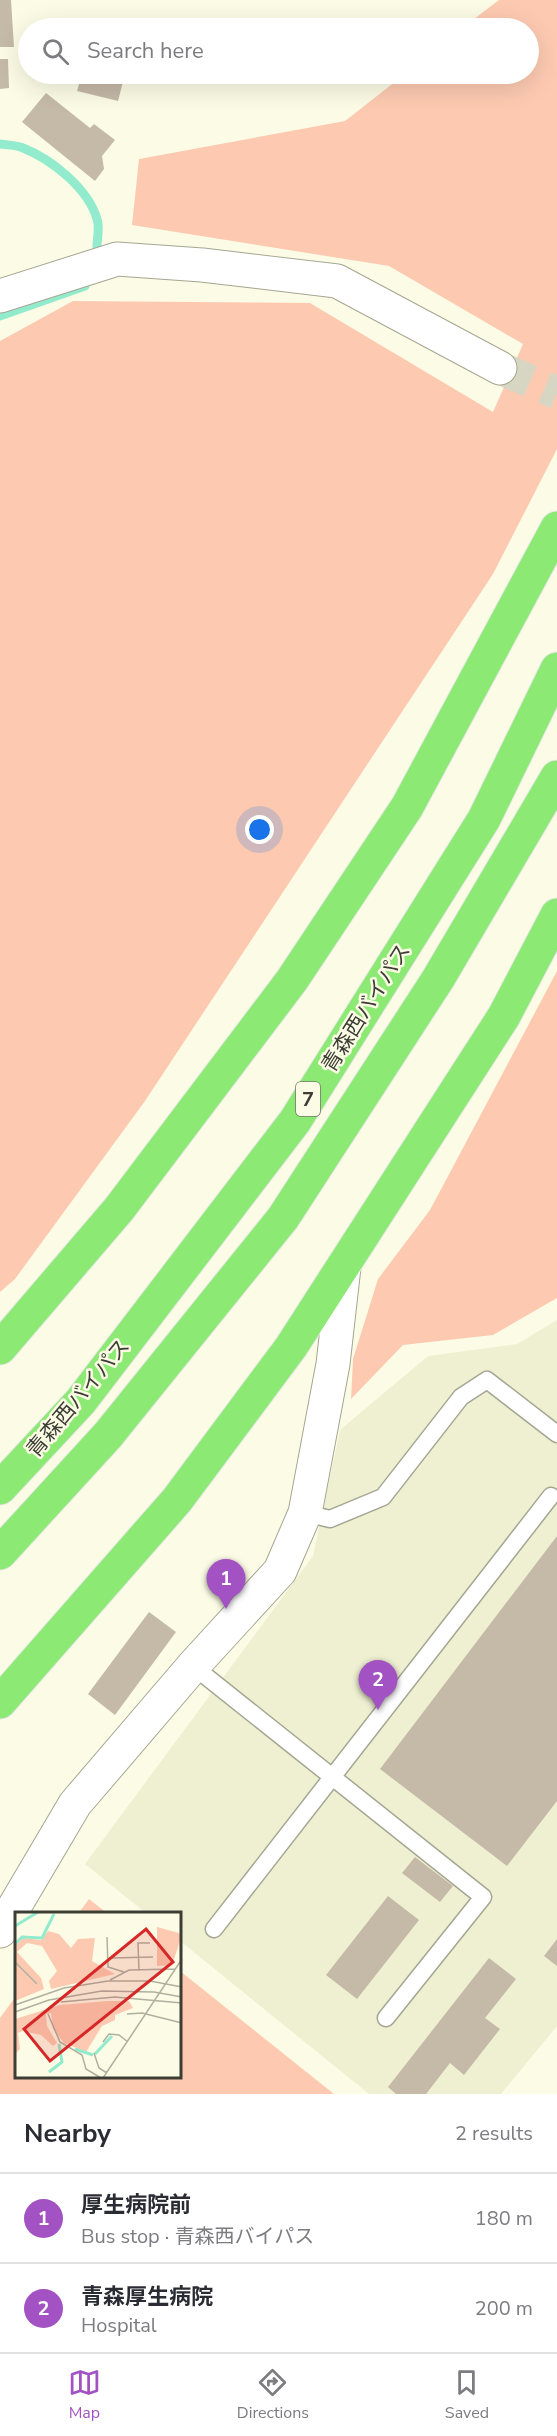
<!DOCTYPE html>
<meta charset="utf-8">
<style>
body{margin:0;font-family:"Nunito Sans","Noto Sans JP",sans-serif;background:#f7f7f7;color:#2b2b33}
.you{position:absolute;left:260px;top:830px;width:21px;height:21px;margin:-15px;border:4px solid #fff;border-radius:50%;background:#1a73e8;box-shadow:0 0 0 9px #1a73e833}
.badge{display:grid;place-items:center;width:39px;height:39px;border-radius:50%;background:#a252c2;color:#fff;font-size:20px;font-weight:700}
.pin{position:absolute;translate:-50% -50px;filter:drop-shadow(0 2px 3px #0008)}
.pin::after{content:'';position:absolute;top:32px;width:21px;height:18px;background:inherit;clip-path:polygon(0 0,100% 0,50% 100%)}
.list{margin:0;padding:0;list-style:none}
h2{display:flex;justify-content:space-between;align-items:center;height:78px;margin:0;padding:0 24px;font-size:26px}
h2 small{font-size:20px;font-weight:400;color:#7c7c81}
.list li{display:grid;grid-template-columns:39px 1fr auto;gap:18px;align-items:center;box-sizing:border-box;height:90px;padding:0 24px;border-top:2px solid #e1e1e2}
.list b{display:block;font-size:22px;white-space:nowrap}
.list p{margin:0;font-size:20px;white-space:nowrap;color:#7c7c81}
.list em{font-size:20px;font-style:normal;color:#7c7c81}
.icon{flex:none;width:33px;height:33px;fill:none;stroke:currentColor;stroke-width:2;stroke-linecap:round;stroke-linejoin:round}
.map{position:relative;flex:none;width:557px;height:2094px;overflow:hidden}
.search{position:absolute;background:#fff;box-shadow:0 6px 24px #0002;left:18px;right:18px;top:18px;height:66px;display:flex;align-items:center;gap:15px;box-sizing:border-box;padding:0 21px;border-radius:33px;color:#7c7c81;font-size:22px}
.sheet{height:258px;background:#fff}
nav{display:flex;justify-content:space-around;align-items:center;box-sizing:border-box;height:84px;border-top:2px solid #e1e1e2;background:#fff;font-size:16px;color:#7c7c81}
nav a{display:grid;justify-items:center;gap:3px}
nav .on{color:#a252c2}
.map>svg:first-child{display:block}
</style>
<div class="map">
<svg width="557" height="2094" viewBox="0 0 557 2094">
<rect width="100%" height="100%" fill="#fcfce6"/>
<!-- built -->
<path fill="#eff0d2" d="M557 1320V2026L501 2094H369L180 1941V1914H147L85 1864 313 1556 340 1430 428 1356 517 1344Z"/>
<!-- green -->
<path fill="#fdcab1" d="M499 0H557V449L493 574 145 1101 15 1279 0 1292V341L73 301 310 303 493 412 523 344 389 266 132 225 139 159 345 121 405 74H528V28H462Z
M557 971V1298L493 1335 403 1345 351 1399 353 1359 378 1279 430 1210Z
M89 1899 108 1914H78Z
M180 1971 334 2094H0V2018L16 1996V2078H180Z"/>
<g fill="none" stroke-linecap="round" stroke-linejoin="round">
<!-- stream -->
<path stroke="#93ebcd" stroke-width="9" d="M0 144C8 145 16 145 23 148 51 159 88 188 97 219 100 227 97 238 97 247
M0 316 85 286 87 280"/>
</g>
<!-- building -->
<path fill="#c5b9a7" d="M0 0H11L14 47H0Z
M0 59H8L9 88 0 89Z
M82 74H125L118 101 77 91Z
M46 93 90 128 94 124 115 140 102 156 104 169 95 181 22 122Z
M557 1536V1801L507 1866 380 1769Z
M149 1612 176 1632 115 1715 88 1694Z
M415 1857 453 1886 440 1902 402 1873Z
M388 1896 419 1920 357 1999 326 1975Z
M557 1939V1966L544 1956Z
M489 1958 516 1979 485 2018 500 2029 464 2075 450 2063 426 2094H396L388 2087Z"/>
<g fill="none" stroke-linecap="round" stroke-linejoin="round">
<!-- street-tunnel -->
<path stroke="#d6d6c2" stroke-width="33" stroke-dasharray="33 16" stroke-linecap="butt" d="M500 368 557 393"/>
<!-- lane casing -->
<g stroke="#a5a692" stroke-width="19">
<path id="lane" d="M305 1513 330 1519 383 1497 461 1397 487 1380 557 1434
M193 1666 483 1897 386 2018
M214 1929 551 1496"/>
</g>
<!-- street casing -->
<g stroke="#a5a692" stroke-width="35">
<path id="street" d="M0 296 117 259 202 265 337 281 500 368
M0 1931 75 1804 193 1666 280 1571 305 1513 333 1364 344 1267"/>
</g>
<!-- highway casing -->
<g stroke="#e8e8e7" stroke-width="35">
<path id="highway" d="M0 1348 119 1209 292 980 407 807 557 528
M0 1488 81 1401 295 1121 484 819 557 669
M0 1553 108 1435 283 1218 438 979 557 777
M0 1702 177 1500 291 1347 504 1016 557 915"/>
</g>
<!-- lane -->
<use href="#lane" stroke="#fff" stroke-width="16"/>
<!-- street -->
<use href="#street" stroke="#fff" stroke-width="33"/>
<!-- highway -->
<use href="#highway" stroke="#8ce974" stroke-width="33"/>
</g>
<g text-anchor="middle" stroke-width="5" stroke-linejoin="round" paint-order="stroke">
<!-- shield labels -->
<rect fill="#fcfce6" stroke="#767669" stroke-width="1.5" x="296" y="1082" width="24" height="34" rx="4.5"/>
<g font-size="20" font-weight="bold" fill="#3c3d34">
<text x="308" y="1106">7</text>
</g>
<!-- street labels -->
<g font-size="21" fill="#3c3d34" stroke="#fcfce6">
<text transform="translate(366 1008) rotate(-58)" y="7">青森西バイパス</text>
<text transform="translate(78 1398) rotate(-50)" y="7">青森西バイパス</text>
</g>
</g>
<!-- overview -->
<g transform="translate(15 1912)">
<rect width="166" height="166" fill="#fcfce6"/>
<path d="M142 15 164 21 166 26 157 53 142 54ZM33 19 44 22 56 36 63 27 80 26 77 49 100 62 36 77 34 69 42 59 27 34 12 31 2 40 26 66 29 77 0 89V34L7 26 26 28ZM93 89H114L118 96 100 103V108L87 114 71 140 49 131 38 117 36 101 31 102 32 114 42 131 38 134 26 123 8 119 3 121 5 137 0 142V107L45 93Z" fill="#fdcab1"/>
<path fill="none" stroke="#93ebcd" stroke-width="3" d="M0 14 23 0M0 32 7 25 27 26 39 2M60 137 78 143M80 142 97 124M34 160 47 150 44 132"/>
<path fill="none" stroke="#afb09f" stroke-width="1.5" d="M92 25 93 55 109 60M97 46 138 45M0 50 22 72M124 59 123 31H135M95 68 114 58 160 57M46 90 100 85 167 91M0 93 49 76 93 69H135L167 75M0 100 34 88 87 79 139 80 167 85M33 102 45 130 67 143 71 157 86 166M112 102 127 101 167 111M88 130 94 122 104 123 113 130M79 141 84 156 92 161M88 166 167 47"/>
<path fill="#d62828" fill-opacity="0.15" stroke="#d62828" stroke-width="3" d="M131 17 158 50 35 149 9 117Z"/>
<rect width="166" height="166" fill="none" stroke="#3c3d34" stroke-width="3"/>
</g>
</svg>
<div class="you"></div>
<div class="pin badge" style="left:226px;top:1609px">1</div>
<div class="pin badge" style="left:378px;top:1710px">2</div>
<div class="search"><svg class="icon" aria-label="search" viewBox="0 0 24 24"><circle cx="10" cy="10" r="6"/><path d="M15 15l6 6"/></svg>Search here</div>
</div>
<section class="sheet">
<h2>Nearby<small>2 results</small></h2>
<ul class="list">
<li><span class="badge">1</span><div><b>厚生病院前</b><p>Bus stop · 青森西バイパス</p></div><em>180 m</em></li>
<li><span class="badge">2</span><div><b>青森厚生病院</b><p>Hospital</p></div><em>200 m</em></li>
</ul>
</section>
<nav>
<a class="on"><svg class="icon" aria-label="map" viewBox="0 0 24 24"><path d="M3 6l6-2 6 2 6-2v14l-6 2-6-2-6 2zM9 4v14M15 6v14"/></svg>Map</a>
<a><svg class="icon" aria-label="directions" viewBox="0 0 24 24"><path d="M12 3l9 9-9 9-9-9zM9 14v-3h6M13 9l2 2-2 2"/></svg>Directions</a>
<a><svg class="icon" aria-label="saved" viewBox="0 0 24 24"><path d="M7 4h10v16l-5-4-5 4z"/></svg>Saved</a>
</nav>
